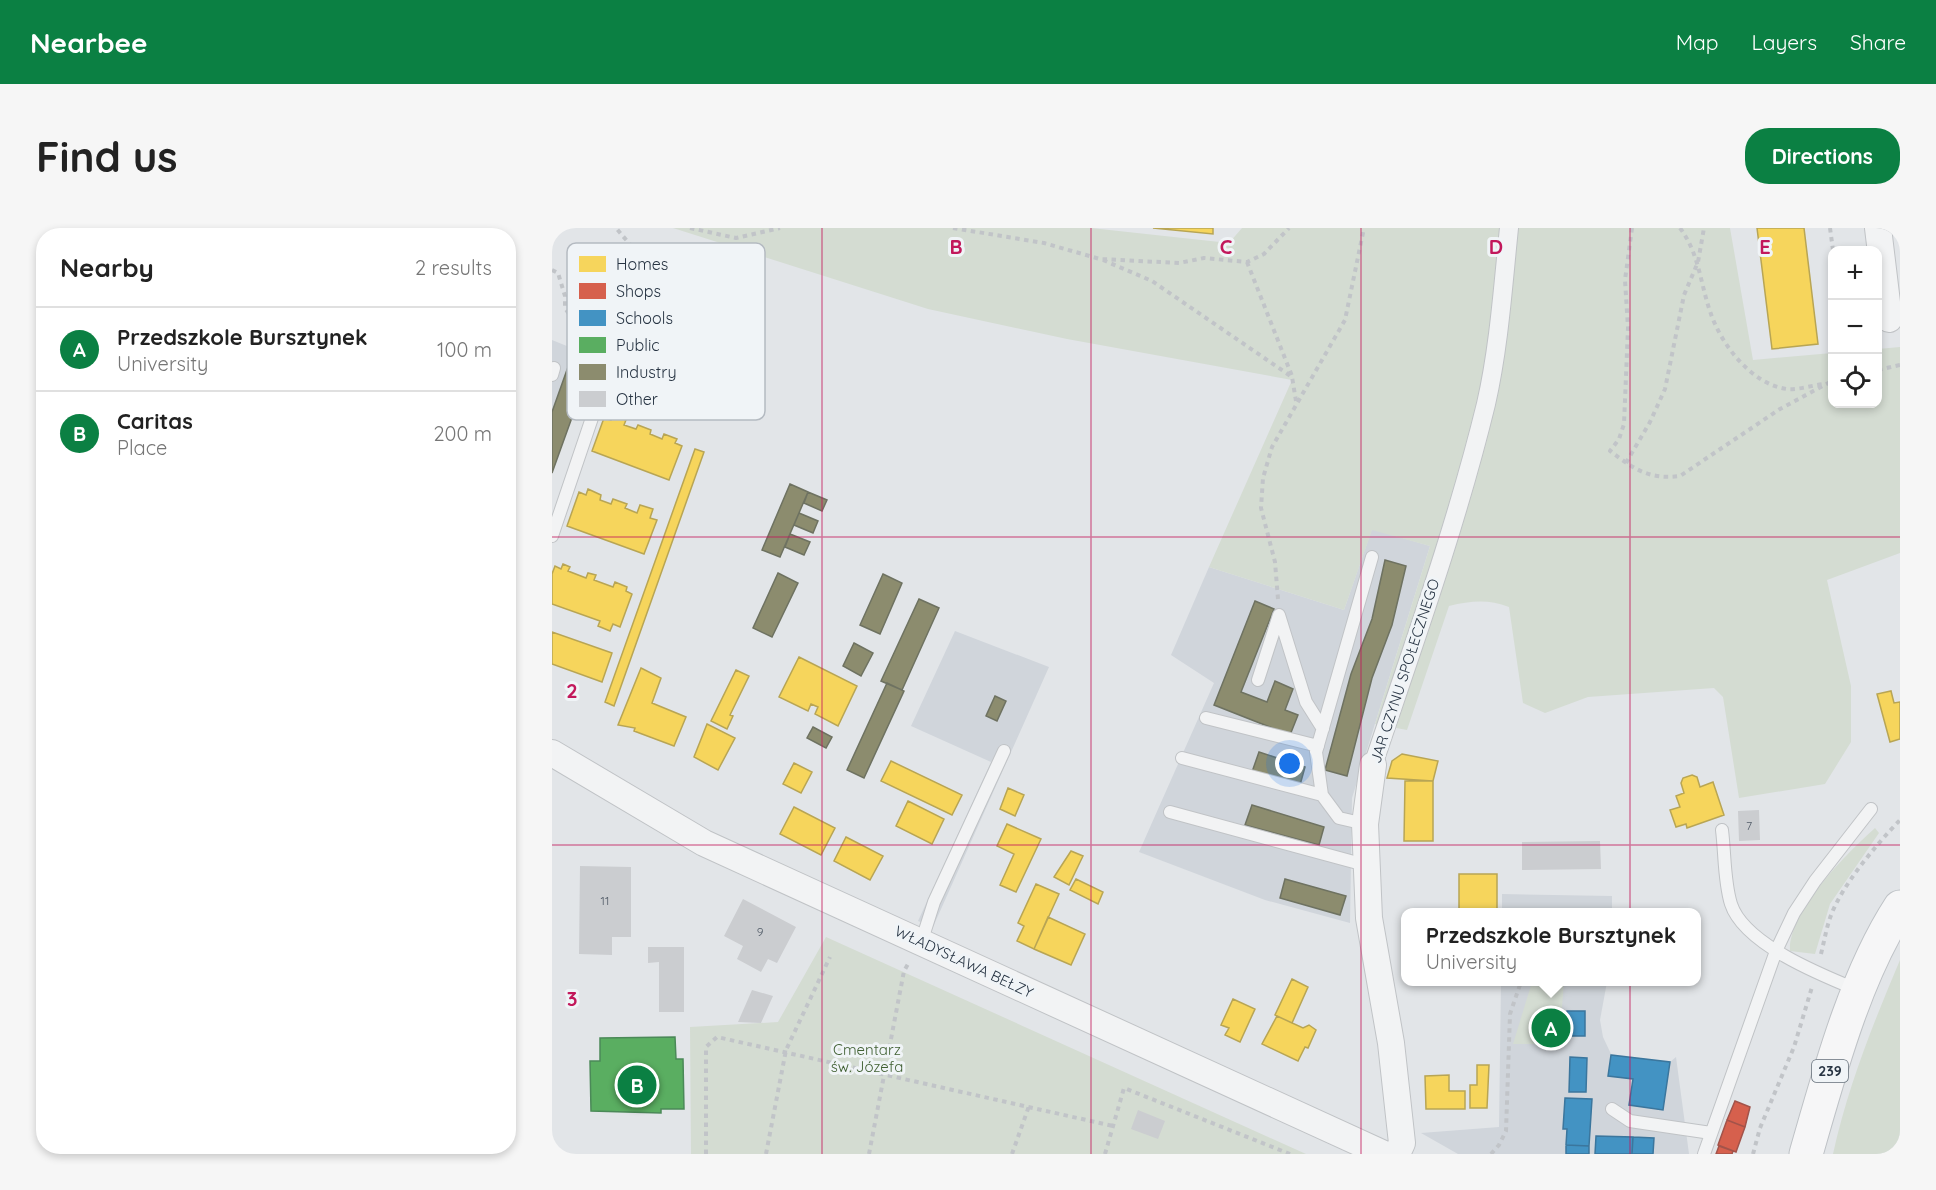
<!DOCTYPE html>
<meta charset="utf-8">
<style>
body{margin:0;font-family:Quicksand,sans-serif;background:#f6f6f6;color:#222}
.controls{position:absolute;right:18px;top:18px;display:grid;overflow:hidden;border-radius:12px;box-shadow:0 3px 9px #0003}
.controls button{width:54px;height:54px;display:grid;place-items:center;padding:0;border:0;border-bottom:2px solid #e0e0e0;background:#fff;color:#222;font:30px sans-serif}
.you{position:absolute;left:738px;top:536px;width:21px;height:21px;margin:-15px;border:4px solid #fff;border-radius:50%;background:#1a73e8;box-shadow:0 0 0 9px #1a73e833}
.badge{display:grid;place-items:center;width:39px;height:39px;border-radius:50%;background:#0b8043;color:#fff;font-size:20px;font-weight:700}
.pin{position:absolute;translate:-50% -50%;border:3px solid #fff;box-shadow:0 2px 6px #0006}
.popup{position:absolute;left:849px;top:680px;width:300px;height:78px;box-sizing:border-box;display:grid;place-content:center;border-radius:12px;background:#fff;filter:drop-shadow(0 2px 4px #0005);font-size:20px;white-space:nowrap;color:#767676}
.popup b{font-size:22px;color:#222}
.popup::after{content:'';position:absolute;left:50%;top:100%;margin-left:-12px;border:12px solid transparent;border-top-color:#fff}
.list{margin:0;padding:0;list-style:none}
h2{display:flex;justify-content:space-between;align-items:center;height:78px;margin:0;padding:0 24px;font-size:26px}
h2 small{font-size:20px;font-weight:400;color:#767676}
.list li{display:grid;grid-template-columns:39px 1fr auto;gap:18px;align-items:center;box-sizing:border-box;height:84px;padding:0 24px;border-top:2px solid #e0e0e0}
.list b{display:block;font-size:22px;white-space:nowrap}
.list p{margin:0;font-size:20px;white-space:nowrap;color:#767676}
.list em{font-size:20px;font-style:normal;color:#767676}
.icon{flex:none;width:33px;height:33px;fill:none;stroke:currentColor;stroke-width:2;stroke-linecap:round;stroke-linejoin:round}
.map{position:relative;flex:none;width:1348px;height:926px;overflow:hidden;border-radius:24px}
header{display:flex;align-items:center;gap:36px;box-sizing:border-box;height:84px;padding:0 30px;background:#0b8043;color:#fff}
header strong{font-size:28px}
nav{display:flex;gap:33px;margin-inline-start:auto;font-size:21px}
.intro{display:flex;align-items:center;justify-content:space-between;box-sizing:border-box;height:144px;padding:0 36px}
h1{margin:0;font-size:42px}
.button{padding:15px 27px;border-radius:24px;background:#0b8043;color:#fff;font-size:21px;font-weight:700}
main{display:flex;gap:36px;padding:0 36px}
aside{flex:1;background:#fff;border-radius:24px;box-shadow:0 3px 9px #0003}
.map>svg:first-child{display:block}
</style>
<header>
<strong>Nearbee</strong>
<nav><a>Map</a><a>Layers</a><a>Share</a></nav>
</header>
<div class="intro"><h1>Find us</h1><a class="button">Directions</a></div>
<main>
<aside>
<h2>Nearby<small>2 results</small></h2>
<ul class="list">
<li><span class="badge">A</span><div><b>Przedszkole Bursztynek</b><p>University</p></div><em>100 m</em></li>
<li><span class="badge">B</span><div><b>Caritas</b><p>Place</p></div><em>200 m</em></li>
</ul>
</aside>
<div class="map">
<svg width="1348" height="926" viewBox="0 0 1348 926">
<rect width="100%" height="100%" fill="#e2e5e8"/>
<!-- built -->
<path fill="#d0d5db" d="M0 112 42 129 0 245Z
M820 301 878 318 800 570 798 695 713 672 587 624 662 455 619 427 657 339 792 382Z
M403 403 497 439 381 699 366 693 439 534 359 498Z
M950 666 1060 668V684H950Z
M949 754H1055L1048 792 1051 809 1059 826 1118 834 1124 829 1137 926H906L869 905 947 899Z"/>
<!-- green -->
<path fill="#d4dcd2" d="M121 0H539L677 15 690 0H1178L1201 132 1280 125V176H1326V121L1348 119V325L1275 352 1299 458V514L1273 556 1187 570 1171 469 1162 460 1036 469 993 485 971 475 957 379C936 371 919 373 897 378L855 502 823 496 878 318 820 302 792 382 657 339 740 152 515 111 376 81Z
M1323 600 1327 605 1278 676 1263 726 1238 723C1236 684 1295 625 1323 600Z
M274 709 754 926H139L138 799 226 794Z
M1348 732V926H1281C1296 858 1321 796 1348 732Z
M980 754H1012L1007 816H961Z"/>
<!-- homes -->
<path fill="#f6d55c" stroke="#b8a554" stroke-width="1.5" d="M601 0H661V6Z
M1205 0H1252L1266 116 1220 121Z
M61 187 74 192 72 197 84 201 86 197 99 202 98 206 110 211 112 206 125 211 123 215 130 218 117 252 40 223 52 190 59 192Z
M143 221 152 224 62 478 53 474Z
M36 261 49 267 48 272 59 276 61 271 75 276 73 280 85 285 88 277 101 281 98 290 105 292 92 326 15 298 27 264 34 267Z
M11 336 18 339 16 343 34 350 36 345 44 347 42 352 61 359 63 354 75 359 74 363 80 366 68 399 61 396 58 403 46 398 48 393 0 376V346L3 338 9 341Z
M0 404 60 425 50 454 0 436Z
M247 429 305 458 286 498 263 486 266 479 259 476 256 483 227 469Z
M89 440 109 450 100 475 134 489 122 518 82 503 83 500 66 497Z
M184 442 197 448 178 487 181 488 175 501 159 493Z
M1339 463 1342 475 1348 474V511L1338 514 1325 466Z
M155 496 183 510 166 542 142 529Z
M850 526 886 533 881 553 835 550 840 533Z
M339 533 410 567 400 587 329 553Z
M242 535 260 544 249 565 231 556Z
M1140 547 1145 549 1148 559 1161 554 1172 587 1135 600 1134 596 1124 599 1118 582 1128 579 1124 568 1132 565 1129 555 1131 550Z
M853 553H881V613H852Z
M456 560 472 567 463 588 448 581Z
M356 573 392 591 380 616 344 598Z
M242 579 283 600 269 627 228 606Z
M455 596 489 611 464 664 448 657 462 626 445 618Z
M294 609 331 628 318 652 282 633Z
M519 623 531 628 517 657 502 649Z
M907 646H945V684H907Z
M524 651 551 664 546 676 518 662Z
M484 656 507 666 482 721 465 713 472 698 466 695Z
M496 689 533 706 519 737 482 721Z
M740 751 756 759 740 795 723 787Z
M681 771 703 781 688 814 673 807 677 800 669 797Z
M725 788 751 800 757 797 764 802 756 820 753 819 746 833 710 816Z
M925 837H937L935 880H918V857H925Z
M897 847V863H913V881H874L873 848Z"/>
<!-- shops -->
<path fill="#d6604d" stroke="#a2534a" stroke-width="1.5" d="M1183 873 1198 879 1193 899 1175 892Z
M1175 892 1193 899 1184 924 1166 917Z
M1167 918 1181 923 1180 926H1164Z"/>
<!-- schools -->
<path fill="#4393c3" stroke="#3b769d" stroke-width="1.5" d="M1015 783H1033V808H1014Z
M1059 827 1118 834 1111 882 1077 877 1081 851 1056 848Z
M1018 829 1035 830 1034 864H1017Z
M1013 870 1040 871 1037 918 1014 917 1015 901H1011Z
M1044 908 1081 909 1080 926H1043Z
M1081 909 1102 910 1101 926H1080Z
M1014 917 1037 918V926H1014Z"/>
<!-- public -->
<path fill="#5aae61" stroke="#4b8958" stroke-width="1.5" d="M123 809 124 831H131L132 881H109V885L39 883 38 833H48V810Z"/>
<!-- industry -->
<path fill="#8c8c6e" stroke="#6e7261" stroke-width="1.5" d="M16 139 36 145 0 245V184Z
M238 256 256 264 228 329 210 322Z
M256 264 275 272 270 283 252 275Z
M247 285 266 293 261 305 242 297Z
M238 306 258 314 252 327 233 319Z
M833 332 854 338 840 397 820 450 795 548 773 542 799 446 820 391Z
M226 345 246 355 220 409 201 400Z
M331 346 350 355 328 406 308 397Z
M367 371 387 380 350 462 329 453Z
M703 373 722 381 689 464 715 474 723 453 741 461 733 482 746 487 738 507 662 477Z
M302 415 321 425 309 448 291 438Z
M335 455 352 463 312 550 295 542Z
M443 468 454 473 445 493 434 488Z
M261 499 280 509 274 520 255 510Z
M707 524 753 539 748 557 700 544Z
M700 577 772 599 767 617 693 597Z
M733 651 794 668 788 687 728 670Z"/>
<!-- building -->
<path fill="#cbcdd0" d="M1207 582 1208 612 1187 613 1186 583Z
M1048 613 1049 641 970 642V614Z
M28 638 79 639V709H60V727L27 726Z
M191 671 244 699 225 735 216 731 209 744 185 731 191 718 172 708Z
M96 719H132V784H107V734L96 735Z
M200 762 221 768 209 795 186 794Z
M586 882 613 893 606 911 579 901Z"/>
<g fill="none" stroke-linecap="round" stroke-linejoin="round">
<!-- service casing -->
<g stroke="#c0c3c6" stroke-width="14">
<path id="service" d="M0 147 2 140
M0 308 42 184
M706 452 727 387 754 474 771 501
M654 490 766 518
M630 530 770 567
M618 584 813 637
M813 596 787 590 770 567 764 524 820 329
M1170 602C1173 626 1172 654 1179 676 1192 716 1269 747 1306 762
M369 715 382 674 452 523
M1060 881 1078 893 1159 905
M1152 926 1224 723 1242 685 1263 653 1319 581"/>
</g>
<!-- pedestrian casing -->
<g stroke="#c0c3c6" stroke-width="20">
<path id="pedestrian" d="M821 537C861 418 904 299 934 176 947 119 951 58 957 0"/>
</g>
<!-- minor casing -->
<g stroke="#c0c3c6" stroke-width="28">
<path id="minor" d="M1326 0 1337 91
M0 525 152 615 832 926
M821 537 813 596 817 690 839 815 850 915 845 926"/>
</g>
<!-- primary casing -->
<g stroke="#bec2c6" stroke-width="35">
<path id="primary" d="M1254 926C1277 846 1303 748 1348 679"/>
</g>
<!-- path -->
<path stroke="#c1c4c8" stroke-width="4" stroke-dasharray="4.5 4.5" stroke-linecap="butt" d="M138 0 184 10 228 0
M401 0 492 15 548 31 627 35 652 30 695 34 712 26 737 0
M1080 0 1073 52 1076 100 1072 196 1067 211 1058 223C1082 241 1097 252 1128 248L1228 181 1280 153
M1128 0C1148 27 1148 56 1159 86 1170 118 1201 157 1235 161 1247 162 1261 157 1272 156
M1278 0 1281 22
M551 32 600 53 740 149 744 173
M695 34 740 148
M0 42 6 45 13 68V80L48 132 39 169
M48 132 63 96 78 76 89 51 87 27 64 0
M1326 142 1348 137
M1074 235 1098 194 1113 161 1132 67 1146 34 1152 0
M726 371 723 334 709 280 711 250 720 219 793 92 812 0
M1269 726C1272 714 1274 702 1278 690 1289 658 1324 617 1348 592
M154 926V819L165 809 561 898
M214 926 234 822 278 729
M317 926 352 743 356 736
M460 926 477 878
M553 926 572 860 738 926
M939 926 947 917 954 903 958 786 969 754
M1201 926 1208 900 1242 819 1260 759"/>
<!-- service -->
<use href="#service" stroke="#f2f3f4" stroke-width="12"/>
<!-- pedestrian -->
<use href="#pedestrian" stroke="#f2f3f4" stroke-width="18"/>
<!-- minor -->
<use href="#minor" stroke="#f2f3f4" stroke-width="26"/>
<!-- primary -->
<use href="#primary" stroke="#f6f6f7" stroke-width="33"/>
</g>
<!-- grid -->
<path fill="none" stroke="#c2185b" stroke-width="1.5" stroke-opacity="0.55" d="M270 0V926M539 0V926M809 0V926M1078 0V926M0 309H1348M0 617H1348"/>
<g text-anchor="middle" stroke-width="6" stroke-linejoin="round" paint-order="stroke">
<!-- number labels -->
<g font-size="12" fill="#515b67">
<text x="1197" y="602">7</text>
<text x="53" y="677">11</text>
<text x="208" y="708">9</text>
</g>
<!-- shield labels -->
<rect fill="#f0f4f7" stroke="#636e79" stroke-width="1.5" x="1260" y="832" width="36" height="22" rx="4.5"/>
<g font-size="14" font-weight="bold" fill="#273443">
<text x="1278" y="848">239</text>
</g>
<!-- street labels -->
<g font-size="15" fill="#273443" stroke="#f0f4f7">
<text transform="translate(853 443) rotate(-72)" y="5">JAR CZYNU SPOŁECZNEGO</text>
<text transform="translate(412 734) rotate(25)" y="5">WŁADYSŁAWA BEŁZY</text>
</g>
<!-- park labels -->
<g font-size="15" fill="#406033" stroke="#f0f4f7">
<text x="315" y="827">Cmentarz<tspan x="315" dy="17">św. Józefa</tspan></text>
</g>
</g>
<!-- legend -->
<rect x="15" y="15" width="198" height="177" rx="9" fill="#f0f4f7" stroke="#b4bac1" stroke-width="1.5"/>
<rect x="27" y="28" width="27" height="16" fill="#f6d55c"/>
<rect x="27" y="55" width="27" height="16" fill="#d6604d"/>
<rect x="27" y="82" width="27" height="16" fill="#4393c3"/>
<rect x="27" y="109" width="27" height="16" fill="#5aae61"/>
<rect x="27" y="136" width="27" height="16" fill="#8c8c6e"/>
<rect x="27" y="163" width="27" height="16" fill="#cbcdd0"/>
<g font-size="16" fill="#273443">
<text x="64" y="42">Homes</text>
<text x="64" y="69">Shops</text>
<text x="64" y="96">Schools</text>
<text x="64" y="123">Public</text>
<text x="64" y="150">Industry</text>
<text x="64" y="177">Other</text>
</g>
<g font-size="20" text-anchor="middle" font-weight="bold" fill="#c2185b" stroke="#f0f4f7" stroke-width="6" stroke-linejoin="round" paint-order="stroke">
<text x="404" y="26">B</text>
<text x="674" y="26">C</text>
<text x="944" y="26">D</text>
<text x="1213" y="26">E</text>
<text x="20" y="470">2</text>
<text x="20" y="778">3</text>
</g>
</svg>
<div class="controls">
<button>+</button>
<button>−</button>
<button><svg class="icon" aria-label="locate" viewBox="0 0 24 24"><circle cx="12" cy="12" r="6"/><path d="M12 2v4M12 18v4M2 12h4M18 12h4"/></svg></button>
</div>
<div class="you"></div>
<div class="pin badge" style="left:999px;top:800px">A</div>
<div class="popup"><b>Przedszkole Bursztynek</b>University</div>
<div class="pin badge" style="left:85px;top:857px">B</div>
</div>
</main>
